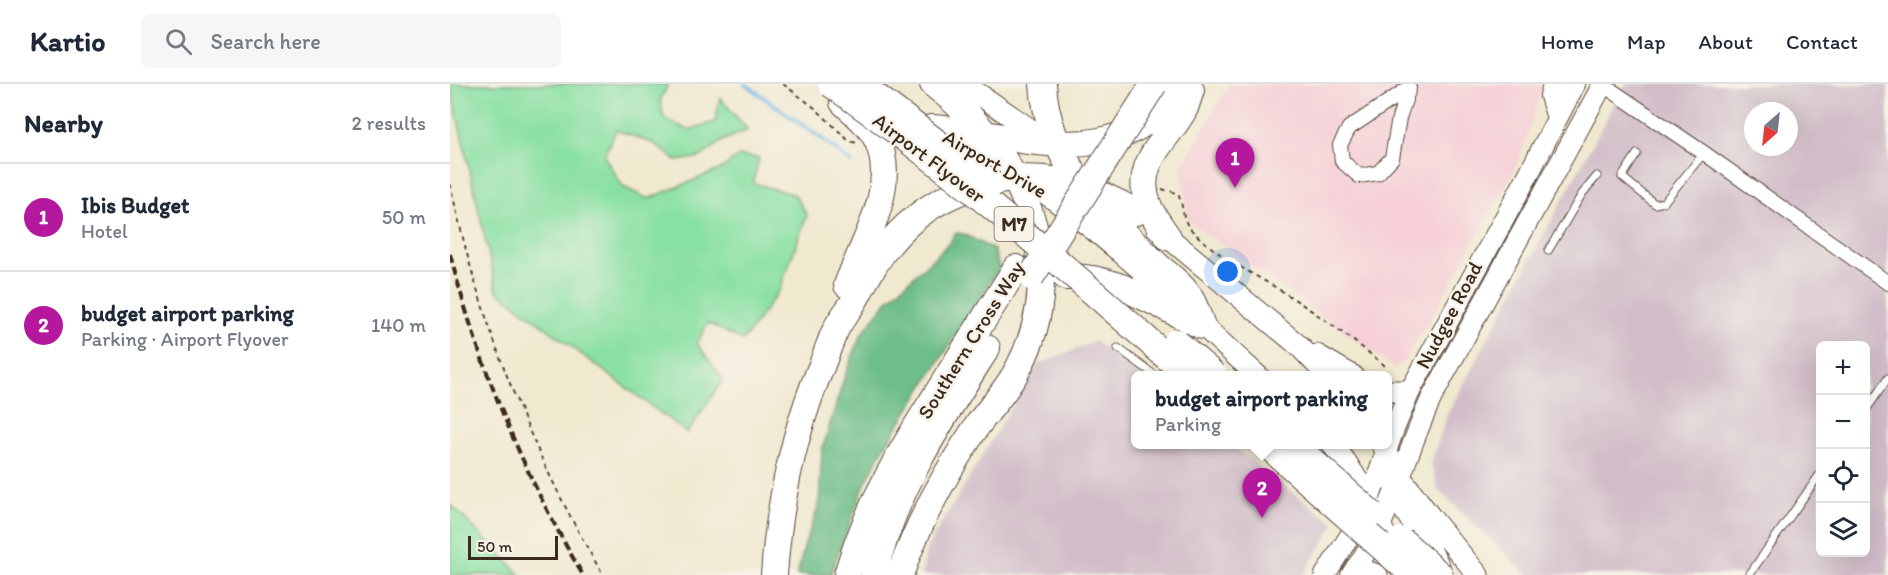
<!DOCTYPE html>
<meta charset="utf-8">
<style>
body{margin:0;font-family:Itim,sans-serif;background:#f6f6f7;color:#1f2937}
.controls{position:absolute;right:18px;bottom:18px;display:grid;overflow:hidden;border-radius:9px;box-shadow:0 6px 24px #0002}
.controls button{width:54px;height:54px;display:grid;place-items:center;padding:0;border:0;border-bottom:2px solid #e0e1e3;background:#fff;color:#1f2937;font:30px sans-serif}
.compass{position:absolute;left:1294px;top:18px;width:54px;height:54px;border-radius:50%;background:#fff;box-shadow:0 6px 24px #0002;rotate:207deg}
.scale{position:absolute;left:18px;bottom:15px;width:90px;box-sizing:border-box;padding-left:6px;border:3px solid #3b2a1e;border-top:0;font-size:16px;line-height:21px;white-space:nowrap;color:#3b2a1e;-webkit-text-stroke:4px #f7f3e8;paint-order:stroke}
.you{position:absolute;left:778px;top:188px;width:21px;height:21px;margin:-15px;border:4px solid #fff;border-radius:50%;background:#1a73e8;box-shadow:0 0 0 9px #1a73e833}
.badge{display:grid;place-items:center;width:39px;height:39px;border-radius:50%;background:#b5179e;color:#fff;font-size:20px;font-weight:700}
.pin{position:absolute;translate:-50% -50px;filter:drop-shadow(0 2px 3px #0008)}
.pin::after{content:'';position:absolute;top:32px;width:21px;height:18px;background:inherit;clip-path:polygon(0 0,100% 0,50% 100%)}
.popup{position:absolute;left:681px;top:287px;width:261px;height:78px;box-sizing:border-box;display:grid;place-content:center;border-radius:9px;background:#fff;filter:drop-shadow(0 2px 4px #0005);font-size:20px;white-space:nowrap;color:#747a83}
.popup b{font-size:22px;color:#1f2937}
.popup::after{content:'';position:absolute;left:50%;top:100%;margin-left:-12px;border:12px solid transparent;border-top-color:#fff}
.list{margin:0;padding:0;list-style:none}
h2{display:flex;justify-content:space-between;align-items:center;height:78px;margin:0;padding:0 24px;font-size:26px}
h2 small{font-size:20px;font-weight:400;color:#747a83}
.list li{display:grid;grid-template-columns:39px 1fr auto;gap:18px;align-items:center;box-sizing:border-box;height:108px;padding:0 24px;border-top:2px solid #e0e1e3}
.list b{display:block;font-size:22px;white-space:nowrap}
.list p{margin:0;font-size:20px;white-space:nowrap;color:#747a83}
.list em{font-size:20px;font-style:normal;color:#747a83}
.icon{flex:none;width:33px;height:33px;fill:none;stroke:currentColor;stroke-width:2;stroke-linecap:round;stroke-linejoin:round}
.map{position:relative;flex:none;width:1438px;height:491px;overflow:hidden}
header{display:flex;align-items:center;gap:36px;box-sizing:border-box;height:84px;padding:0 30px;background:#fff;border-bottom:2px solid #e0e1e3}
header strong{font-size:28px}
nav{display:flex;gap:33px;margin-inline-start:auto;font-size:21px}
.search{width:420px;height:54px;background:#f6f6f7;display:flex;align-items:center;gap:15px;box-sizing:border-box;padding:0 21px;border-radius:9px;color:#747a83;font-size:22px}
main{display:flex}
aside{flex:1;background:#fff}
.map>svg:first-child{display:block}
</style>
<header>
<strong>Kartio</strong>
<div class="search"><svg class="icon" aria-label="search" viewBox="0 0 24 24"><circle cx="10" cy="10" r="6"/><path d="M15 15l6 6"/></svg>Search here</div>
<nav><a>Home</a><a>Map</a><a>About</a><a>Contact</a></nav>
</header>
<main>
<aside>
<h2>Nearby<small>2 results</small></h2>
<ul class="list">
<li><span class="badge">1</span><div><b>Ibis Budget</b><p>Hotel</p></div><em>50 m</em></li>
<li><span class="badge">2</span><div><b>budget airport parking</b><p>Parking · Airport Flyover</p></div><em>140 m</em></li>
</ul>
</aside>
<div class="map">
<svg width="1438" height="491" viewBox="0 0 1438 491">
<rect width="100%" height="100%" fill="#f7f3e8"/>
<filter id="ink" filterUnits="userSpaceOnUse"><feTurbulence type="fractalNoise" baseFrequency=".0167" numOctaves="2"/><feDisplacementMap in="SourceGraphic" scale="12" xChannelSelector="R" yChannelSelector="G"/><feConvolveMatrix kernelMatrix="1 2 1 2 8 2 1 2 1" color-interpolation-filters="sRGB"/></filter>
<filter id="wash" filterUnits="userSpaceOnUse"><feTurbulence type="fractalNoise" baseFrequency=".008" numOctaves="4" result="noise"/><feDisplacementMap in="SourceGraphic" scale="24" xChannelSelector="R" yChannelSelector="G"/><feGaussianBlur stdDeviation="1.35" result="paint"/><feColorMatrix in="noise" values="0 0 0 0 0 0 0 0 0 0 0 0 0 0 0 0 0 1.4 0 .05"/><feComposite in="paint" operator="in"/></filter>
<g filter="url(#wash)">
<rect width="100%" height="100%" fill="#f0e8cf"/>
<!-- built -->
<path fill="#f6cfd7" d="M779 0H1094L1067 81 990 219 955 276 945 284 738 137 731 84Z"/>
<!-- industrial -->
<path fill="#d1bdc9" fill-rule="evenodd" d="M1175 0H1438V491H1078L988 406 981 379 997 331ZM1303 27H1339V63H1303ZM1370 262H1416V468H1370Z
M645 257 690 291 686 292V360L781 361 885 440 853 491H472L476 465 587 281Z"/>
<!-- green -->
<path fill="#88e0a3" stroke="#628560" stroke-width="1.5" d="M0 0H218L210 17 214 34 238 46 265 38 270 14 298 46 274 56 250 73 227 77 205 60 166 46 154 72 173 103 198 115 269 86 289 72 309 74 303 99 345 111 357 131 330 205 293 257 258 239 247 259 273 296 237 349 47 207Z
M0 420 71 491H0Z"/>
<!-- forest -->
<path fill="#6ebe89" stroke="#547454" stroke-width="1.5" d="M505 149 514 150 544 166 549 184 430 370 414 402 380 491H347L355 460 369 421 372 367 395 291 411 251 437 217 487 171 501 157Z"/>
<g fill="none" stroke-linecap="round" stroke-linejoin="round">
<!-- stream -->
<path stroke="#69b6e3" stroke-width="4" d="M295 0 372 55 402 79"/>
</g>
</g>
<g filter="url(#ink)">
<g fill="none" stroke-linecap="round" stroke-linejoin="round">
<!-- service casing -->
<g stroke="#564639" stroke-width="9">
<path id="service" d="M1187 70 1172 93 1205 120 1214 118 1254 69
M1098 167 1132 110 1147 92
M668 264 706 292
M1416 326 1438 294
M1299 491 1370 390"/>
</g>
<!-- minor casing -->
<g stroke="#564639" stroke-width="16">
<path id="minor" d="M1152 0 1254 69 1438 199
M959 4 949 34 942 74 928 89 909 92 892 77 890 61 899 44Z"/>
</g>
<!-- secondary casing -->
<g stroke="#564639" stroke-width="22">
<path id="secondary" d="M1103 0 1100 12 1107 34
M875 491 904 445 919 416 944 345 960 307 1076 95 1125 0
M901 491C941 438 954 372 982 313L1153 0"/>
</g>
<!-- primary casing -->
<g stroke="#564639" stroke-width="23">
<path id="primary" d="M514 0 603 61
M491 48C614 105 709 203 808 292
M707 144 848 261 878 292
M867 271 903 292
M938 307H960
M882 360C911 394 927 435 946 474
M932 360 951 394 982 435 1028 491
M941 388C944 400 946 413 953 424 967 447 983 465 992 490
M906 484 927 491"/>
</g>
<!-- motorway casing -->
<g stroke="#564639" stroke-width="28">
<path id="motorway" d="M593 0C598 78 650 126 704 178 714 188 728 197 737 209 744 217 748 232 752 242
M393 18C404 29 417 38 425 52 451 99 414 156 397 201
M481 44C550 46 632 82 696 38 711 28 722 13 735 0
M718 153C712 144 705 135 700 125 680 79 717 59 735 24 737 18 739 12 741 6
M616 193C666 191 708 222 752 242
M324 491C329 418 343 350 371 283 376 271 380 257 386 245 391 234 400 225 406 214 418 191 430 169 448 150 494 101 568 82 632 103 651 109 668 119 686 128
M397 491C417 421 454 361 493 300 517 261 542 223 566 184
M424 491C443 408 492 335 537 264
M450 491C468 438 496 388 527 342 541 322 558 305 569 283 623 179 571 66 483 0"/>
</g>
<!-- path -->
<path stroke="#564639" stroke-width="2" stroke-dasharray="4.5 4.5" stroke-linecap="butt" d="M333 0 365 24 399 57 407 59
M0 100C9 137 17 174 29 211 59 308 101 403 153 491
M712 105 727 109C734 119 731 133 739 143 766 174 808 191 841 213 873 234 905 257 934 281L936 292"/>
<!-- service -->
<use href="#service" stroke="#fff" stroke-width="7"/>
<!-- minor -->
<use href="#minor" stroke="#fff" stroke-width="14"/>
<!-- secondary -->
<use href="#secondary" stroke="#fff" stroke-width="20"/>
<!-- primary -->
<use href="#primary" stroke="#fff" stroke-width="21"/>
<!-- motorway -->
<use href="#motorway" stroke="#fff" stroke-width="26"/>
<!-- rail -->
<path stroke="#3b2a1e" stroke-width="4" stroke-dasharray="9 4.5" stroke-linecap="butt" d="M0 170C29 282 74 392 133 491"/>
<!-- motorway-bridge casing -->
<g stroke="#564639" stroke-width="28" stroke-linecap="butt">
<path id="motorway-bridge" d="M381 0C507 88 623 189 738 292
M415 4 542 100
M581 193 704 0
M726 258 765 292
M816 360 963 491
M843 360 922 430
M951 456 990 491"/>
</g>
<!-- motorway-bridge -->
<use href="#motorway-bridge" stroke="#fff" stroke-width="26"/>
</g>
</g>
<g text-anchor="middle" stroke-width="5" stroke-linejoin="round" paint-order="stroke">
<!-- shield labels -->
<rect fill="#f7f3e8" stroke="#73665b" stroke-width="1.5" x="544.5" y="123" width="39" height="34" rx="4.5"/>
<g font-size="20" font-weight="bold" fill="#3b2a1e">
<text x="564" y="147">M7</text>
</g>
<!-- street labels -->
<g font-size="21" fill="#3b2a1e" stroke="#f7f3e8">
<text transform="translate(479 74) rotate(37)" y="7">Airport Flyover</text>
<text transform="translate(545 80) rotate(30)" y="7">Airport Drive</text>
<text transform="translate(999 231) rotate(-62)" y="7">Nudgee Road</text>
<text transform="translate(521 256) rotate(-58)" y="7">Southern Cross Way</text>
</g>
</g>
</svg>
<div class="controls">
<button>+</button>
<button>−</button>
<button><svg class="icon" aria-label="locate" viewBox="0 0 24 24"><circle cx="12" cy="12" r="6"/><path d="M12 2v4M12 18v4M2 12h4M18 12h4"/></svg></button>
<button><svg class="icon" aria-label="layers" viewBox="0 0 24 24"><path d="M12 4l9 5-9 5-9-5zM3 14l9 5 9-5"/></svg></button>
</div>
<svg class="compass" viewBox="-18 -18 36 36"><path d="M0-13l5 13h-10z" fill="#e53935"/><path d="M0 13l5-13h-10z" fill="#747a83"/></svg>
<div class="scale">50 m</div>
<div class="you"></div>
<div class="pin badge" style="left:785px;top:104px">1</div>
<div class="pin badge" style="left:812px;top:434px">2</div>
<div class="popup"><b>budget airport parking</b>Parking</div>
</div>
</main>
